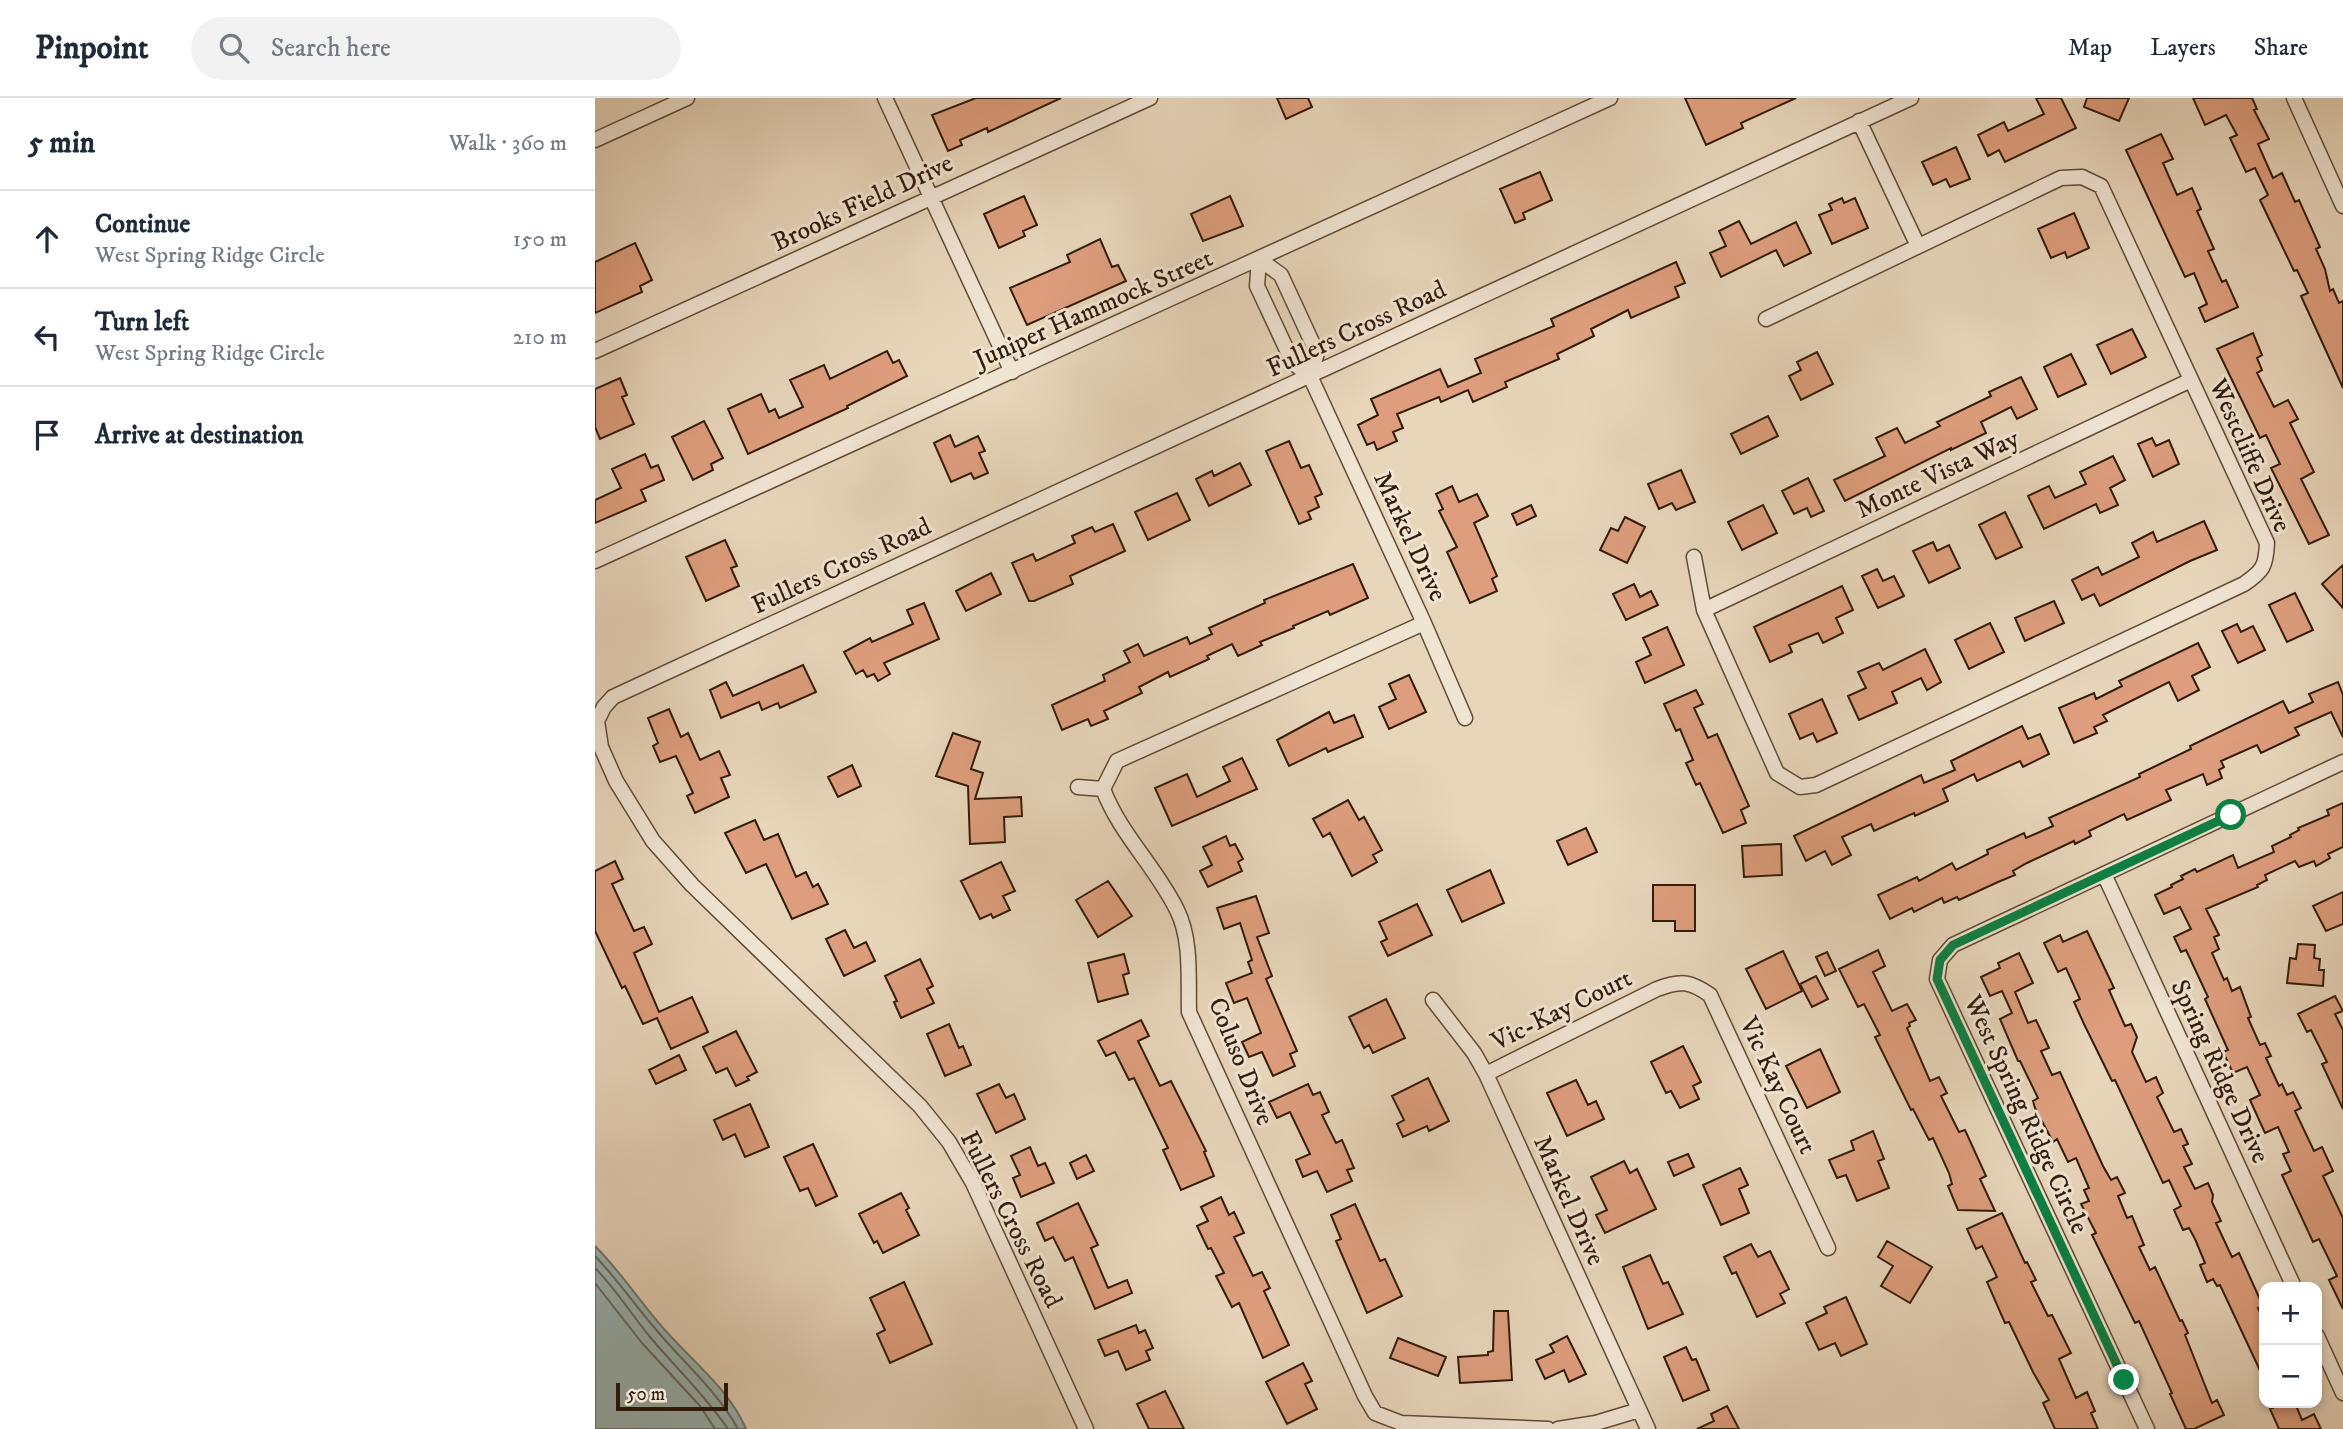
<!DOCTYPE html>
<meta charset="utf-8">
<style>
body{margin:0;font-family:"IM FELL DW Pica",serif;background:#f2f2f3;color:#1f2937}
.controls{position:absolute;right:21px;bottom:21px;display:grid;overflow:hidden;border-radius:14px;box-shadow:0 4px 10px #0003}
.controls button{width:63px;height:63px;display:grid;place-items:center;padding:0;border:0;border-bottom:2px solid #e0e1e3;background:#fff;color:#1f2937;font:35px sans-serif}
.scale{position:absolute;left:21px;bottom:18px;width:112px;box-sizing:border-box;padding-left:7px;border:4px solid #331b09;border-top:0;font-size:19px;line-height:24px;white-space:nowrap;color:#331b09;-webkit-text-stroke:5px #f0e4d3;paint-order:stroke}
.stop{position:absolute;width:21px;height:21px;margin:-16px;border:5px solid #0b8043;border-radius:50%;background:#fff}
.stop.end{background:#0b8043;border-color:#fff;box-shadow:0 2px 7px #0008}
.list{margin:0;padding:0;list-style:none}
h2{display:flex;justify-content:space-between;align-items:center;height:91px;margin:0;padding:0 28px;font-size:30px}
h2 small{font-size:23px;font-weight:400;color:#747a83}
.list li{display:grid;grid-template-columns:46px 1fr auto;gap:21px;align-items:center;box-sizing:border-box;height:98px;padding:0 28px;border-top:2px solid #e0e1e3}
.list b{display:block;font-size:26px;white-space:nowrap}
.list p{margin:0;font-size:23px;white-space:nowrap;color:#747a83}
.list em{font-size:23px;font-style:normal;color:#747a83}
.icon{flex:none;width:38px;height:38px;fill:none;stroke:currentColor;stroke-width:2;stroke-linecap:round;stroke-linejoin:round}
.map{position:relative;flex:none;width:1748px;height:1331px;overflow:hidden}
header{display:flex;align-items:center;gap:42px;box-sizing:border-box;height:98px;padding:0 35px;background:#fff;border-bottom:2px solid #e0e1e3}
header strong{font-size:33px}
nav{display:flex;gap:38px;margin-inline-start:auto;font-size:24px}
.search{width:490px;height:63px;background:#f2f2f3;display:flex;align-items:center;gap:18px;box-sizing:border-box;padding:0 24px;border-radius:38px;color:#747a83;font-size:26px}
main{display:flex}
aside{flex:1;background:#fff}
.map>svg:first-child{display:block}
</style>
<header>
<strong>Pinpoint</strong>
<div class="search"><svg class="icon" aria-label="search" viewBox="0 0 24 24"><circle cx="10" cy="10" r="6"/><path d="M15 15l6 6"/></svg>Search here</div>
<nav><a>Map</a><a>Layers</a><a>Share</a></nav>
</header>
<main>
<aside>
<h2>5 min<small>Walk · 360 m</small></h2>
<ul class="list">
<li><svg class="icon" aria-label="ahead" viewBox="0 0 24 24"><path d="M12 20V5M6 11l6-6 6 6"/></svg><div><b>Continue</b><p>West Spring Ridge Circle</p></div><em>150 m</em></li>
<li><svg class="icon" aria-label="left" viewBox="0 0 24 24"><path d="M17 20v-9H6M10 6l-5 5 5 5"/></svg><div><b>Turn left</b><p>West Spring Ridge Circle</p></div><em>210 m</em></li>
<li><svg class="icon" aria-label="arrive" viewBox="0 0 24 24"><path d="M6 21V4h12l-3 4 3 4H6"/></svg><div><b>Arrive at destination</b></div></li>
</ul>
</aside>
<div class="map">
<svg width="1748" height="1331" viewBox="0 0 1748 1331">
<rect width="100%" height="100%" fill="#e8d6bb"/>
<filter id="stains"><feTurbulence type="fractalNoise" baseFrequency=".00286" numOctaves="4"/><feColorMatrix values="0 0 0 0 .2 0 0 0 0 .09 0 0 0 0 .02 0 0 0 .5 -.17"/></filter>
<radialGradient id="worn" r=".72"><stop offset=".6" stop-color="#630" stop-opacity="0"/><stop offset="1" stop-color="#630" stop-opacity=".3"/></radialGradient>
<!-- water -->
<path fill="#99b7b7" stroke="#707971" stroke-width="2" d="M0 1148C26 1174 45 1204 69 1231 96 1262 135 1292 151 1331H0Z"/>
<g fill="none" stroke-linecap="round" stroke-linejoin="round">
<!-- shore -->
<path stroke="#666960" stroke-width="2" d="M0 1158C23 1182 41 1209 63 1234 90 1266 123 1294 143 1331
M0 1170C21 1191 36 1216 55 1239 81 1270 110 1297 133 1331
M0 1185 47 1245 105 1308 120 1331"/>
</g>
<!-- building -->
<path fill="#de9e7d" stroke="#331b09" stroke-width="2" d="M381 0H466L393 34 392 30 365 42 367 47 353 53 337 17Z
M682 0H713L717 9 691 21Z
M1090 0H1201L1146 25 1148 30 1111 47Z
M1441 0H1466L1481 30 1410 64 1404 52 1393 58 1383 37 1409 24 1413 33 1449 16Z
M1492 0H1534L1524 23 1489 9Z
M1598 0H1657L1662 11 1659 12 1674 41 1663 46 1678 80 1687 75 1700 104 1704 102 1725 149 1721 151 1730 171 1735 193 1738 191 1744 205 1748 203V290L1706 198 1713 195 1702 172 1699 173 1665 102 1673 97 1660 70 1651 74 1635 40 1642 37 1631 17 1610 27Z
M1566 36 1578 61 1568 65 1582 97 1597 90 1606 111 1602 113 1619 151 1613 153 1627 184 1631 182 1643 209 1610 224 1604 210 1612 206 1599 175 1590 179 1531 52Z
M1361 49 1375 81 1355 89 1351 81 1338 87 1327 64Z
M945 74 957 102 928 115 930 121 920 125 905 91Z
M429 98 442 127 428 133 430 138 404 150 389 116Z
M635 98 648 128 608 143 596 116Z
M1247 100 1249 105 1260 100 1273 130 1237 146 1224 117 1237 112 1234 106Z
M1479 115 1494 150 1472 160 1470 154 1456 160 1443 131Z
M1144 123 1156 146 1201 124 1216 155 1189 168 1181 152 1126 179 1115 155 1131 148 1124 133Z
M505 141 517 169 523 167 531 183 432 227 415 190 475 164 472 157Z
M40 145 57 182 45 188 47 194 0 215V164Z
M1081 164 1090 185 1080 189 1084 199 1036 220 1033 212 996 231 999 238 962 256 964 261 910 284 912 289 878 304 873 292 846 304 844 299 802 316 808 330 798 334 802 343 782 352 779 344 772 347 763 327 783 317 776 301 845 271 853 289 886 275 880 261 959 228 956 221Z
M1537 231 1551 259 1516 276 1502 247Z
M1658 235 1667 257 1662 260 1667 272 1662 275 1679 309 1693 302 1703 321 1695 325 1719 374 1706 381 1734 437 1714 446 1676 370 1685 366 1671 337 1665 340 1622 251Z
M292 253 298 265 304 262 312 278 252 308 253 310 153 356 133 311 166 296 174 314 180 311 184 320 208 309 195 282 229 267 235 281Z
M1222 254 1238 286 1206 302 1194 278 1206 272 1202 264Z
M1476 256 1491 286 1463 299 1449 269Z
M1426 279 1442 311 1422 321 1416 309 1386 324 1391 335 1356 352V350L1250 403 1239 382 1290 358 1281 340 1302 330 1310 345 1345 328 1342 324 1396 298 1394 294Z
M25 280 32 297 27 299 39 326 5 341 0 329V291Z
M1173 318 1183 338 1146 356 1136 336Z
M109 323 128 360 116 366 118 372 98 382 77 339Z
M355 337 360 349 383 338 390 353 384 355 393 375 379 381 376 375 356 384 339 345Z
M1557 340 1561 348 1574 342 1584 366 1558 379 1543 346Z
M694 343 706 370 714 367 727 396 720 399 724 409 713 414 716 421 704 426 671 353Z
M50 356 56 370 63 367 69 382 46 392 51 403 0 425V402L26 390 17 371Z
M1518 358 1530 382 1515 390 1523 407 1505 415 1501 406 1449 431 1433 398 1454 388 1460 400 1491 386 1485 374Z
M645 365 656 387 614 408 601 381 617 373 619 378Z
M1086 372 1100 404 1081 412 1077 405 1064 411 1053 386Z
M1213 380 1229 413 1216 419 1212 410 1199 416 1187 393Z
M857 388 864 404 882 396 893 418 879 425 902 478 897 481 902 493 875 505 852 454 862 449 844 413 848 411 841 396Z
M582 395 595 422 553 442 540 414Z
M936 407 941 418 922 427 917 416Z
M1168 407 1182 435 1147 452 1133 424Z
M1410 414 1427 449 1401 461 1384 427Z
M1030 419 1050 429 1032 465 1005 452 1016 430 1023 433Z
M1609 423 1622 452 1595 463 1505 508 1499 496 1487 502 1477 482 1503 469 1507 477 1544 459 1537 445 1558 434 1562 444Z
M518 426 530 453 475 478 478 486 439 503H434L417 465 438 456 441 463 480 445 477 438 497 429 500 434Z
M130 442 142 468 136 470 144 488 111 503 91 459Z
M1338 444 1342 453 1354 447 1365 470 1334 485 1318 453Z
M758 466 773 500 735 517 733 513 698 528 699 530 665 544 667 547 643 558 637 546 612 558 614 561 575 579 573 574 544 589 547 595 509 613 513 621 496 628 493 621 467 632 457 607 510 583 508 577 535 564 529 553 543 546 549 558 592 539 595 546 617 536 614 530 670 505 669 502Z
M1748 467V510L1727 486Z
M1282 471 1288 483 1299 478 1309 498 1283 510 1267 478Z
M396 475 406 496 371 513 361 493Z
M1039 486 1045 499 1056 493 1063 507 1031 522 1018 496Z
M1247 488 1258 512 1241 520 1248 535 1228 545 1223 535 1194 547 1197 554 1175 564 1159 529Z
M1700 495 1718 532 1692 544 1674 507Z
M1459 503 1469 525 1430 543 1420 520Z
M329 505 344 541 289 565 295 576 283 583 279 576 272 579 268 572 261 576 249 554 275 540 277 544 318 526 312 512Z
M1395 525 1409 554 1374 571 1360 542Z
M1642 526 1646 534 1658 528 1670 552 1643 565 1627 533Z
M1072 529 1089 567 1050 585 1041 564 1056 557 1048 540Z
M1603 545 1615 569 1597 578 1604 592 1583 603 1574 584 1508 617 1512 623 1499 629 1502 635 1479 645 1464 610 1499 595 1501 601 1527 588 1524 583Z
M1330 551 1346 584 1332 592 1326 580 1297 594 1302 605 1264 622 1253 598 1271 590 1263 574 1284 565 1288 572Z
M208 567 221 594 185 610 183 605 167 612 164 604 126 620 115 592 131 584 138 598Z
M814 577 831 614 794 631 784 609 801 601 794 586Z
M1743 584 1748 597V639L1736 614 1700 630 1704 637 1666 655 1662 647 1626 663 1629 669 1624 672 1627 680 1612 687 1608 676 1571 692 1576 702 1532 722 1529 716 1494 733 1496 738 1480 746 1479 743 1432 765 1418 773 1420 777 1403 784 1364 802 1362 799 1349 805 1347 800 1319 814 1317 810 1295 821 1283 797 1322 779 1324 783 1357 765 1361 772 1393 756 1392 752 1429 735 1431 740 1458 728 1454 720 1545 679 1544 676 1596 651 1595 648 1688 603 1694 615 1718 604 1714 596Z
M1101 592 1108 606 1099 610 1113 640 1122 636 1154 708 1146 712 1151 725 1128 735 1105 685 1101 687 1091 665 1098 662 1085 631 1081 633 1069 606Z
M1227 601 1242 635 1222 644 1218 635 1205 641 1194 616Z
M74 611 86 639 93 635 105 662 124 653 135 677 126 680 134 699 100 715 92 698 98 695 81 658 65 664 58 648 63 645 53 620Z
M734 614 739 625 759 617 768 639 733 654 731 650 694 668 682 642Z
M1427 628 1433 641 1445 636 1454 656 1428 669 1425 663 1382 683 1379 676 1348 691 1353 703 1320 718 1319 715 1279 733 1276 726 1247 739 1256 757 1237 767 1230 753 1211 763 1199 738 1326 677 1329 685 1360 672 1356 663Z
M358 635 385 644 376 671 388 675 380 701 426 699 427 718 409 719 410 744 375 746 373 688 341 678Z
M647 660 662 691 577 728 560 690 592 676 602 699 635 683 628 669Z
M257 667 266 688 243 699 233 679Z
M753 702 764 722 769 719 787 752 778 757 782 764 757 778 735 735 728 739 718 721Z
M1748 705V749L1733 756 1735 760 1721 768 1719 763 1704 769 1700 763 1670 777 1672 782 1662 787 1663 789 1611 811 1624 837 1619 839 1624 851 1617 855 1629 882 1632 880 1637 893 1645 889 1656 919 1653 920 1665 947 1670 945 1676 958 1671 960 1684 988 1687 986 1692 997 1698 994 1706 1010 1700 1013 1719 1053 1727 1049 1738 1073 1728 1078 1748 1120V1211L1734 1182 1742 1178 1724 1141 1718 1144 1687 1077 1696 1073 1688 1056 1694 1054 1683 1029 1670 1035 1655 1002 1665 997 1652 969 1638 975 1628 954 1633 952 1610 901 1613 899 1591 852 1586 854 1579 839 1596 831 1585 809 1569 816 1560 797 1577 789 1576 787 1588 781 1586 778 1600 771 1602 774 1638 757 1643 770 1679 754 1677 748 1696 739 1695 737 1704 732 1703 730 1734 717 1732 712Z
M160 722 169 742 183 736 201 779 211 774 218 789 223 786 233 806 197 821 171 766 151 775 130 735Z
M991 730 1002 754 973 767 962 743Z
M631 738 635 748 640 746 648 761 643 764 647 773 613 789 605 773 617 767 608 749Z
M1186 746 1187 777 1149 779 1147 748Z
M20 763 28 781 17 786 39 833 49 829 57 846 39 855 64 914 97 899 113 934 76 951 62 920 48 926 30 888 27 890 0 833V773Z
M406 764 420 793 408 798 415 812 398 820 396 816 385 821 366 783Z
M895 772 909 805 867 824 852 792Z
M513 783 537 818 503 839 481 802Z
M1058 787H1100V833H1080V823H1058Z
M1748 794V826L1731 833 1718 808Z
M661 798 674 835 662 839 677 878 671 881 702 953 695 956 700 968 678 978 667 954 654 959 647 944 666 935 652 900 639 905 631 885 657 875 653 864 657 862 645 825 629 831 622 810Z
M822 806 837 837 793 858 786 844 792 841 784 824Z
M250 832 259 850 271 844 280 863 249 878 231 841Z
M1492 833 1519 890 1514 892 1530 928 1536 926 1542 939 1537 954 1551 984 1561 979 1568 995 1562 999 1579 1034 1586 1031 1593 1046 1588 1048 1597 1066 1589 1069 1600 1091 1613 1085 1618 1097 1617 1104 1626 1123 1621 1125 1637 1159 1644 1155 1668 1208 1663 1210 1669 1223V1281L1625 1187 1622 1188 1618 1181 1612 1184 1605 1167 1610 1165 1600 1141 1594 1130 1588 1132 1579 1112 1586 1108 1574 1082 1568 1085 1520 982 1517 983 1489 926 1479 904 1485 901 1471 870 1463 874 1449 845 1465 837 1468 844Z
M1703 846 1720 847 1719 860 1725 861 1724 872H1729L1728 888 1692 885 1695 860 1701 861Z
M1283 852 1290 868 1278 874 1297 913 1312 906 1321 922 1314 925 1315 928 1312 930 1335 983 1344 979 1352 995 1346 998 1364 1034 1370 1032 1391 1078 1385 1081 1400 1113 1363 1112 1353 1088 1357 1086 1354 1075 1338 1040 1334 1042 1318 1011 1316 1012 1280 939 1285 937 1269 906 1263 909 1244 871Z
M1188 853 1207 893 1171 911 1151 871Z
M1232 854 1241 873 1230 878 1221 859Z
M1424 855 1438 885 1420 894 1433 925 1441 922 1454 950 1446 953 1457 977 1465 974 1508 1068 1516 1082 1522 1079 1530 1095 1523 1098 1532 1120 1537 1118 1549 1147 1544 1149 1555 1172 1560 1169 1585 1223 1587 1222 1593 1235 1590 1237 1617 1305 1622 1302 1629 1317 1599 1331H1591L1575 1296 1577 1295 1544 1223 1540 1225 1500 1143 1497 1137 1501 1135 1486 1106 1494 1103 1489 1092 1494 1090 1481 1060 1473 1064 1462 1041 1458 1044 1440 1010 1438 1003 1443 1000 1425 963H1423L1405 921 1417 915 1407 893 1395 898 1386 879 1405 870 1403 865Z
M529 856 534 875 528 877 533 896 503 904 493 865Z
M325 861 338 888 332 891 339 905 306 920 299 904 302 903 290 878Z
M1221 878 1233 901 1217 909 1205 886Z
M1740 898 1748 913 1740 916 1748 932V1011L1727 966 1732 964 1716 932 1712 934 1703 916Z
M791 901 810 940 778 955 774 947 769 950 754 919Z
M546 922 554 938 543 943 565 988 576 983 611 1053 609 1054 619 1078 586 1092 568 1052 573 1050 539 980 534 982 520 954 511 958 503 943Z
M354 926 364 950 368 948 376 967 350 978 332 936Z
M141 933 162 974 152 979 154 982 141 988 132 970 121 975 108 949Z
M1088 948 1106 984 1098 988 1104 1001 1085 1010 1076 993 1071 995 1056 964Z
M1225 951 1245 994 1212 1010 1191 968Z
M84 957 91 972 61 986 54 972Z
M833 980 854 1023 834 1033 832 1028 808 1039 802 1026 809 1022 797 998Z
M981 982 993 1007 1001 1003 1009 1021 972 1038 952 995Z
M404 986 411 1000 419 996 430 1021 401 1035 382 996Z
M713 986 718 997 725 994 734 1014 727 1017 741 1045 747 1042 759 1070 752 1072 757 1083 732 1094 722 1073 708 1079 701 1062 715 1056 695 1014 682 1020 674 1004Z
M155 1006 174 1049 150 1059 140 1036 128 1042 119 1022Z
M1278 1033 1289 1061 1283 1063 1294 1090 1262 1103 1251 1077 1242 1080 1234 1062 1259 1052 1256 1043Z
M218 1046 242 1098 221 1108 213 1090 205 1093 189 1059Z
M435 1049 443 1068 450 1065 459 1085 426 1099 418 1080 425 1077 416 1058Z
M1093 1056 1099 1069 1079 1078 1073 1064Z
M491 1057 499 1073 482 1081 475 1065Z
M1029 1063 1035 1075 1042 1071 1061 1111 1010 1135 1001 1117 1012 1112 996 1079Z
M1145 1070 1153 1087 1144 1091 1154 1115 1126 1127 1108 1087Z
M306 1095 314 1110 311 1112 324 1137 288 1155 282 1143 279 1145 264 1116Z
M626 1099 634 1117 639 1114 649 1135 639 1139 658 1178 667 1174 675 1190 669 1193 694 1247 668 1260 644 1205 637 1209 621 1178 629 1175 616 1150 613 1151 602 1128 613 1123 606 1109Z
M483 1105 503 1147 496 1150 513 1190 532 1182 537 1195 500 1211 478 1159 470 1163 458 1139 450 1143 442 1125Z
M760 1106 785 1163 790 1161 807 1198 772 1215 741 1143 746 1141 736 1117Z
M1407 1115 1430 1165 1432 1164 1441 1182 1436 1184 1453 1218 1457 1217 1476 1255 1464 1261 1481 1300 1492 1294 1500 1313 1496 1315 1503 1331H1460L1448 1305 1454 1302 1438 1274 1414 1224 1410 1225 1392 1184 1402 1179 1387 1148 1381 1151 1372 1131Z
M1292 1143 1337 1169 1315 1205 1286 1188 1298 1168 1283 1159Z
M1156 1146 1163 1159 1175 1153 1194 1191 1185 1196 1190 1205 1162 1219 1141 1174 1137 1176 1129 1159Z
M1055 1157 1068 1186 1073 1184 1088 1216 1053 1231 1028 1169Z
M309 1184 337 1246 295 1265 282 1236 290 1232 275 1200Z
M1251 1199 1272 1246 1246 1258 1240 1245 1224 1252 1211 1225 1232 1215 1229 1209Z
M899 1213H913L917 1282 865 1285 863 1259 893 1257V1254L898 1253Z
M541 1227 544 1235 550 1232 558 1250 551 1253 555 1262 531 1272 523 1253 510 1258 503 1242Z
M972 1238 991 1276 974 1284 969 1272 950 1281 941 1262 959 1254 955 1247Z
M803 1240 851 1259 843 1278 795 1260Z
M1091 1249 1097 1262 1101 1261 1114 1292 1088 1303 1069 1259Z
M708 1265 717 1283 710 1286 722 1311 692 1326 671 1284Z
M570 1293 589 1331H554L542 1306Z
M1688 1305H1700L1707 1322 1719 1316 1726 1331H1684L1675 1311Z
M1132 1308 1144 1331H1102L1119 1323 1116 1316Z"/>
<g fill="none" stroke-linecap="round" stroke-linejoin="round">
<!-- minor casing -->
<g stroke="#604a36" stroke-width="17">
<path id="minor" d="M290 0 417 274
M1699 0 1748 108
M1264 23 1323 148
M0 42 92 0
M0 253 555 0
M715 278 722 255 686 177 664 161 662 188 698 265 715 278 829 525 870 620
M1099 459 1109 512 1182 675 1205 689 1221 687 1649 486C1668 473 1671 468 1672 445L1506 88 1487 79 1466 80 1171 221
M0 463 1015 0
M1109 512 1596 282
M829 525 522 663 508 691C525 736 561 769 582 812 597 842 593 882 594 914L770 1298 780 1315 806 1325 953 1331
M483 689 508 691
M1509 776 1699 1189
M838 902 879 955 891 976 1053 1331
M891 976 1062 891C1086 882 1095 883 1115 897L1233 1150
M1722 1238 1748 1295
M491 1331 378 1085 354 1044 325 1008 97 787 58 743 21 683 6 649 2 623 9 609 18 599 1316 0
M963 1331 1001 1325 1044 1312
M1552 1331 1342 881 1345 862 1358 847 1748 664"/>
</g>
<!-- minor -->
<use href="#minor" stroke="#f0e4d3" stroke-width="14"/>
</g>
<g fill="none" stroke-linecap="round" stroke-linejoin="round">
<!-- route -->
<path stroke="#0b8043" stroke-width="9" d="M1529 1282 1342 881 1345 862 1358 847 1636 717"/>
</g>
<g text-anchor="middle" stroke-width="6" stroke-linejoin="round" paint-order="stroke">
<!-- street labels -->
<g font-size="26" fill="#331b09" stroke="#f0e4d3">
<text transform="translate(267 104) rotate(-25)" y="9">Brooks Field Drive</text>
<text transform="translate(498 210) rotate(-24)" y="9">Juniper Hammock Street</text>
<text transform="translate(761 230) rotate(-25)" y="9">Fullers Cross Road</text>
<text transform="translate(1656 357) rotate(66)" y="9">Westcliffe Drive</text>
<text transform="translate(1342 375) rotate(-25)" y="9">Monte Vista Way</text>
<text transform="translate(816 438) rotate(65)" y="9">Markel Drive</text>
<text transform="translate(246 467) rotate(-25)" y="9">Fullers Cross Road</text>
<text transform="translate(966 911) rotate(-26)" y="9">Vic-Kay Court</text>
<text transform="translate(647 963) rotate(68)" y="9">Coluso Drive</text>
<text transform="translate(1626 973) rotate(65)" y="9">Spring Ridge Drive</text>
<text transform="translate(1184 987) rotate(65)" y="9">Vic Kay Court</text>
<text transform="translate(1432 1016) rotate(65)" y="9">West Spring Ridge Circle</text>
<text transform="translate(975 1102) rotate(66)" y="9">Markel Drive</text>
<text transform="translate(417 1121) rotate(63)" y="9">Fullers Cross Road</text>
</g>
</g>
<rect width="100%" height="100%" filter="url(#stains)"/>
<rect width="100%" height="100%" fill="url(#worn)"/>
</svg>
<div class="controls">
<button>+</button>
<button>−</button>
</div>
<div class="scale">50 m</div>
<div class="stop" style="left:1636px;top:717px"></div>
<div class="stop end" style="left:1529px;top:1282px"></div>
</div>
</main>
